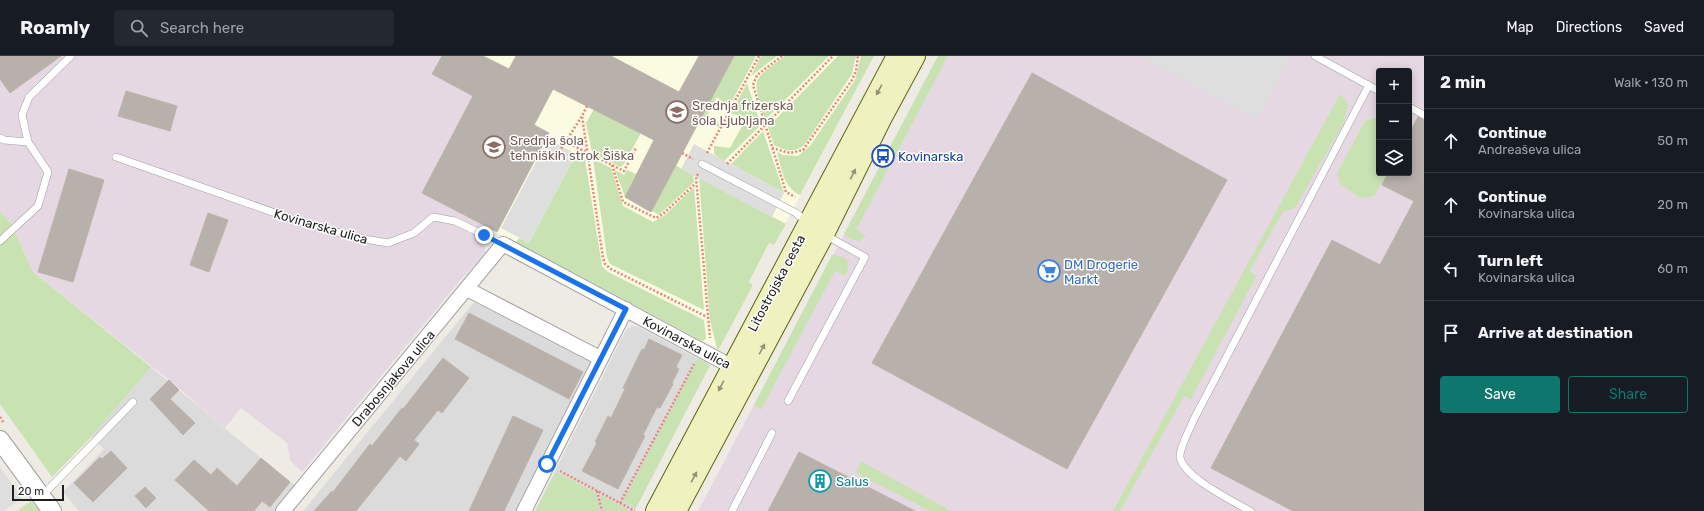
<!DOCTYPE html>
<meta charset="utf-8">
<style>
body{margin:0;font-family:Rubik,sans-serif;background:#242831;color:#f1f3f6}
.controls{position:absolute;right:12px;top:12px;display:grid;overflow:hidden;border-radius:4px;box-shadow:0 2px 10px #0003}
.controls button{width:36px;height:36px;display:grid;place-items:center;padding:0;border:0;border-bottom:1px solid #363941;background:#171b24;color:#f1f3f6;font:20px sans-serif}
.scale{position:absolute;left:12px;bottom:10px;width:52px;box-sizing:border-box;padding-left:4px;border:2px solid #1e1e1e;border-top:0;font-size:11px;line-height:14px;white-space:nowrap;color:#1e1e1e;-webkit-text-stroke:3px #fff;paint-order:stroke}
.stop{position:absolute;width:12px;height:12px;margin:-9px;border:3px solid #1a73e8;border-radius:50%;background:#fff}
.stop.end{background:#1a73e8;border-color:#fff;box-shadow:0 1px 4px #0008}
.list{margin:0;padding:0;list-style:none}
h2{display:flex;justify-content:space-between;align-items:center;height:52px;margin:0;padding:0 16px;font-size:17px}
h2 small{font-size:13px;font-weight:400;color:#9ea1a6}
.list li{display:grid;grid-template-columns:26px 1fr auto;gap:12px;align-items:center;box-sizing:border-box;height:64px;padding:0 16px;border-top:1px solid #363941}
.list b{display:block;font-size:15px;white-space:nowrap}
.list p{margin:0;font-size:13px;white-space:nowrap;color:#9ea1a6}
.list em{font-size:13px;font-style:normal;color:#9ea1a6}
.actions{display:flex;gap:8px;padding:12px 16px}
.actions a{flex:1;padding:9px 0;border:1px solid #0f766e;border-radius:4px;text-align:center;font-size:14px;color:#0f766e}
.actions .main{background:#0f766e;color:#fff}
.icon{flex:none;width:22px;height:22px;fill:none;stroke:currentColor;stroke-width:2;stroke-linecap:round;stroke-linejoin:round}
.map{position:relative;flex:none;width:1424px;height:455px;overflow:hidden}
header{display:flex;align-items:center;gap:24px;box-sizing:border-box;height:56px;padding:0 20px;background:#171b24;border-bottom:1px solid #363941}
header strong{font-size:19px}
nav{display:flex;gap:22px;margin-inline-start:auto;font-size:14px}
.search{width:280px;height:36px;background:#242831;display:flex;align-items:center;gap:10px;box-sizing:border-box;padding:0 14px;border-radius:4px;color:#9ea1a6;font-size:15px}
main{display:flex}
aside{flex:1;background:#171b24}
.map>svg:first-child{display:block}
</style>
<header>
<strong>Roamly</strong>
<div class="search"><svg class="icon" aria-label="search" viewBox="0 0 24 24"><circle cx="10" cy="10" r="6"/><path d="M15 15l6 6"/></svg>Search here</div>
<nav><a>Map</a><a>Directions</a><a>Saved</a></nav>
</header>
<main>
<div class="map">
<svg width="1424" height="455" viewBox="0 0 1424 455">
<rect width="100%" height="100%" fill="#eeebe5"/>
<!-- residential -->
<path fill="#dcdbdb" d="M474 246 592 307 517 455H303Z
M632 270 639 271 710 309 636 452 633 455H535L626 274Z
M151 311 290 426 296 429 275 455H79L63 436 104 393 91 381Z"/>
<!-- industrial -->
<path fill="#e6d8e3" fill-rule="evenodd" d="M0 0H442L432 18 473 40 423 137 489 172 480 187 485 190V197L458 227 302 416 290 404 287 387 241 352 225 372 169 324 33 216 10 166 0 155Z
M938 0H1424V455H698ZM1379 15H1409V117H1379Z"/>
<!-- education -->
<path fill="#fbfbe1" d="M442 0H874L774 189 769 187 749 226 753 229 719 293 422 137 473 40 432 18Z"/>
<!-- grass -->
<path fill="#c9e2b1" d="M734 0H756L729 51 717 41 708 58 720 69 718 71 702 60Z
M761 0H777L751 20Z
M785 0H829L765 64C753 21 749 27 785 0Z
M838 0H856L852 18 805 88C797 97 784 95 774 89L768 71Z
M861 0H874L800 139C783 131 782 113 777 96L783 99 798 100 810 90 855 24Z
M938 0H948L856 174 866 180 860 185 850 183 844 178Z
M747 27 761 69 724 105 714 98V90L730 92 747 61 731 58Z
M1340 38 1348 47 1344 66 1295 152 1283 156 1250 214 1256 221 1191 343 1184 340 1120 455H1113Z
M594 53 641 77 624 108 620 111 592 96 586 67Z
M1379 61V117H1388L1374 140 1361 142 1340 128 1337 117 1365 65Z
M763 75 784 137 731 108Z
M576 98 585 103 602 210 608 216 704 264 706 282 705 284 702 285 516 186 519 182 529 187Z
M593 103 611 112 623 150 653 166 665 159 694 131 704 254 610 208 607 201Z
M675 109 693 119 694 126 659 159 652 155Z
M615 114 624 119 627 114 636 118 625 141Z
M699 122 786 168 774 189 769 187 749 226 753 229 719 293H717L710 264Z
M0 155 10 166 33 216 151 311 91 381 52 421 0 348Z
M832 199 843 201 847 204 848 214 845 220 835 215 761 354 754 349Z
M698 302 710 309 636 452 623 445Z
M861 405 951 455H930L856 417Z
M556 416 596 437 600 455H535Z
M599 438 630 455H604Z
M31 445 40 455H17Z"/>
<!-- parking -->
<path fill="#dedede" d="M1139 0H1288L1291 2 1257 64Z
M548 83 576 98 529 187 501 172Z
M694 88 784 137 772 161 681 113Z
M0 411 22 442 4 455H0Z"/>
<!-- building -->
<path fill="#b7b0ab" stroke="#beb3a9" d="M0 0H61L10 37 0 23Z
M442 0H483L509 13 516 0H611L679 36 699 0H734L651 156 625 141 654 84 553 33 534 69 549 77 497 176 422 137 473 40 432 18Z
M1032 17 1227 124 1067 413 872 307Z
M126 35 177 50 170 75 118 60Z
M1418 61 1424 64V455H1293L1211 412 1332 184 1380 209 1414 145 1382 129 1388 117H1409V78Z
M69 113 104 124 73 226 38 216Z
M208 157 228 164 209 216 190 209Z
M469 257 583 316 569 343 455 283Z
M649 283 682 299 676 311 679 313 672 327 673 328 660 352 657 351 643 379 645 380 618 433 582 415 597 387 595 386 608 360 611 362 625 333 623 332 642 293 644 294Z
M443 302 469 322 442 357 438 354 414 384 419 388 406 405 400 400 356 455H314L332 435 333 436 370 388 372 390 402 352 403 353Z
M169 324 179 334 170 343 195 367 183 379 150 343Z
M513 360 543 374 504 455H469Z
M111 395 127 412 93 446 74 427 100 401 102 403Z
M799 396 915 455H768Z
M261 402 290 426 270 451 262 445 254 455H209L175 424 194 404 211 419 217 412 237 430Z
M145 431 156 442 146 452 135 440Z"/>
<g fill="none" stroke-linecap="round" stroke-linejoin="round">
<!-- service casing -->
<g stroke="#9f9f9f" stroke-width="8">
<path id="service" d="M1315 0 1379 35
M1409 51 1424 59
M0 82 4 84 28 86 48 116 38 150 0 185
M28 86 22 59 29 41 71 0
M116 101 292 163 358 182 388 187 414 177 433 161 455 165 503 188
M702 108 796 157 807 166
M788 345 865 201 825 179
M41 441 133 346
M732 455 772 377
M1250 455C1233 445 1183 421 1180 401 1179 392 1191 371 1194 363L1369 29"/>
</g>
<!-- minor casing -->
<g stroke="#9f9f9f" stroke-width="16">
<path id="minor" d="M467 233 600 302
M283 455 503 188 740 315
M524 455 626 253"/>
</g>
<!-- tertiary casing -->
<g stroke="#9f9f9f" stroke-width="20">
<path id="tertiary" d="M0 384 52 455"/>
</g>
<!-- secondary casing -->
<g stroke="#5e6812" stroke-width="22">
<path id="secondary" d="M656 455 897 0
M676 455 824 178 881 63 915 0"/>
</g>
<!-- path -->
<path stroke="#e9877b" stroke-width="2.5" stroke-dasharray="2 2" stroke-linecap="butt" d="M782 0 757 19 753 29 786 136 795 141
M587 50 582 60 603 202 605 208 611 213 707 261
M566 86 624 115 636 92
M772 92 790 97 803 94 852 24 856 15 858 0
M559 96 582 60
M682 97 693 103
M707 97 759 0
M727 108 833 0
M612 109 623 146 656 162 663 158 696 127
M698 118 696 121 710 282
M0 361 4 367
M560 415 635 455
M597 435 602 455
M620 447 694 308"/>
<!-- service -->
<use href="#service" stroke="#fff" stroke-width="7"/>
<!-- minor -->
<use href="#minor" stroke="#fff" stroke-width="14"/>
<!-- tertiary -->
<use href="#tertiary" stroke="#fff" stroke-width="18"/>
<!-- secondary -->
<use href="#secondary" stroke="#eff2bf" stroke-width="20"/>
</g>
<!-- one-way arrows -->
<defs><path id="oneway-solid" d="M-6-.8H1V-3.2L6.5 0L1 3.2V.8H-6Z"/></defs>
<g fill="#919377">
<use href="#oneway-solid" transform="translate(879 34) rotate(118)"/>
<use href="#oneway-solid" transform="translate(853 118) rotate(-64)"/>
<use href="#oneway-solid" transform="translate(762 293) rotate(-62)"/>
<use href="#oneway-solid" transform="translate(721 330) rotate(118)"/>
<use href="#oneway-solid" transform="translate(694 421) rotate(-62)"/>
</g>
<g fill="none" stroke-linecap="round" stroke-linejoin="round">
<!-- route -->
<path stroke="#1a73e8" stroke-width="5" d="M484 179 626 253 547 408"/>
</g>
<!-- icons -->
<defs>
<g id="school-ring" transform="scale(1.15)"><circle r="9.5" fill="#fff" stroke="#8d6e63" stroke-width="1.5"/><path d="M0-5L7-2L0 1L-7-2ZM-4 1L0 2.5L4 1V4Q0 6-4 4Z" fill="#8d6e63"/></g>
<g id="bus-ring" transform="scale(1.15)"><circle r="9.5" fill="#fff" stroke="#1a4fb4" stroke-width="1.5"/><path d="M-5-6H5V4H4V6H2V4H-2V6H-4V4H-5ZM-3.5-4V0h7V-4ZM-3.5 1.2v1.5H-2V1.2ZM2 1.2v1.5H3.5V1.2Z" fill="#1a4fb4"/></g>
<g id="supermarket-ring" transform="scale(1.15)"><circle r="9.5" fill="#fff" stroke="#3f7fe0" stroke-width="1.5"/><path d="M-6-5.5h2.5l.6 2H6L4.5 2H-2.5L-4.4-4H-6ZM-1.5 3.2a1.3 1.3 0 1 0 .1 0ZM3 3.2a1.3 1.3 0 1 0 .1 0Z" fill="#3f7fe0"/></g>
<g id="building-ring" transform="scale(1.15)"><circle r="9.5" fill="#fff" stroke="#0f9aa8" stroke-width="1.5"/><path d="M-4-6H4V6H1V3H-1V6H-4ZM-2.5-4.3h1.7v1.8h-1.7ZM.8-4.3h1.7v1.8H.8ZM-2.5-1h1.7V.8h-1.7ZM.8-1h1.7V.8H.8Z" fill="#0f9aa8"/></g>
</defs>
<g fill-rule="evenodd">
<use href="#school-ring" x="677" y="56"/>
<use href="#school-ring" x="494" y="91"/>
<use href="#bus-ring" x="883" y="100"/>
<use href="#supermarket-ring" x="1049" y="215"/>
<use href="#building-ring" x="820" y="425"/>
</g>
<g text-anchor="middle" stroke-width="3" stroke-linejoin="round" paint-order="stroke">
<!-- education labels -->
<g font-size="13" fill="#785e54" stroke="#fff" text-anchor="start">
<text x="692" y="54">Srednja frizerska<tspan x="692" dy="15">šola Ljubljana</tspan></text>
<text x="510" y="89">Srednja šola<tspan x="510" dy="15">tehniških strok Šiška</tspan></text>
</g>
<!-- transit labels -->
<g font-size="13" fill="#164399" stroke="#fff" text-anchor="start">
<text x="898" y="105">Kovinarska</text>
</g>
<!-- street labels -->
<g font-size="13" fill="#1e1e1e" stroke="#fff">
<text transform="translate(321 170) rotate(16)" y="5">Kovinarska ulica</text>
<text transform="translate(776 227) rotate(-62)" y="5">Litostrojska cesta</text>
<text transform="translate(687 286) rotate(28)" y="5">Kovinarska ulica</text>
<text transform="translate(393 322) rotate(-50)" y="5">Drabosnjakova ulica</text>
</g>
<!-- shop labels -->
<g font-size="13" fill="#366cbe" stroke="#fff" text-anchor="start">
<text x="1064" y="213">DM Drogerie<tspan x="1064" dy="15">Markt</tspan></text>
</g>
<!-- culture labels -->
<g font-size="13" fill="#0d838f" stroke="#fff" text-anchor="start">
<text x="836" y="430">Salus</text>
</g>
</g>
</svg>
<div class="controls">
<button>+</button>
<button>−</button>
<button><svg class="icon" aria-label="layers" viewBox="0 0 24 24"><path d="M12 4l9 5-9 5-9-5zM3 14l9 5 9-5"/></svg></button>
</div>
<div class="scale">20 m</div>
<div class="stop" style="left:547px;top:408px"></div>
<div class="stop end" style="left:484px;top:179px"></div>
</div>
<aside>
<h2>2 min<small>Walk · 130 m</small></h2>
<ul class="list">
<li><svg class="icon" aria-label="ahead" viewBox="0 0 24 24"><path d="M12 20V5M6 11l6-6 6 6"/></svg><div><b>Continue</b><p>Andreaševa ulica</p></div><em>50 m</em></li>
<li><svg class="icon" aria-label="ahead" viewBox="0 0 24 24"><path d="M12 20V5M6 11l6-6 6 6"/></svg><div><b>Continue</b><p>Kovinarska ulica</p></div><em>20 m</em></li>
<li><svg class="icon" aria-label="left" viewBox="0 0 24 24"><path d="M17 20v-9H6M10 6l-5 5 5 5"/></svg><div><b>Turn left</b><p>Kovinarska ulica</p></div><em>60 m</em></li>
<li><svg class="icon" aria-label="arrive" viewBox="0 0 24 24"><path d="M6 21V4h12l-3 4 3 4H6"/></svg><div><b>Arrive at destination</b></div></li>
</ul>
<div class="actions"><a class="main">Save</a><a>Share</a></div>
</aside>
</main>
